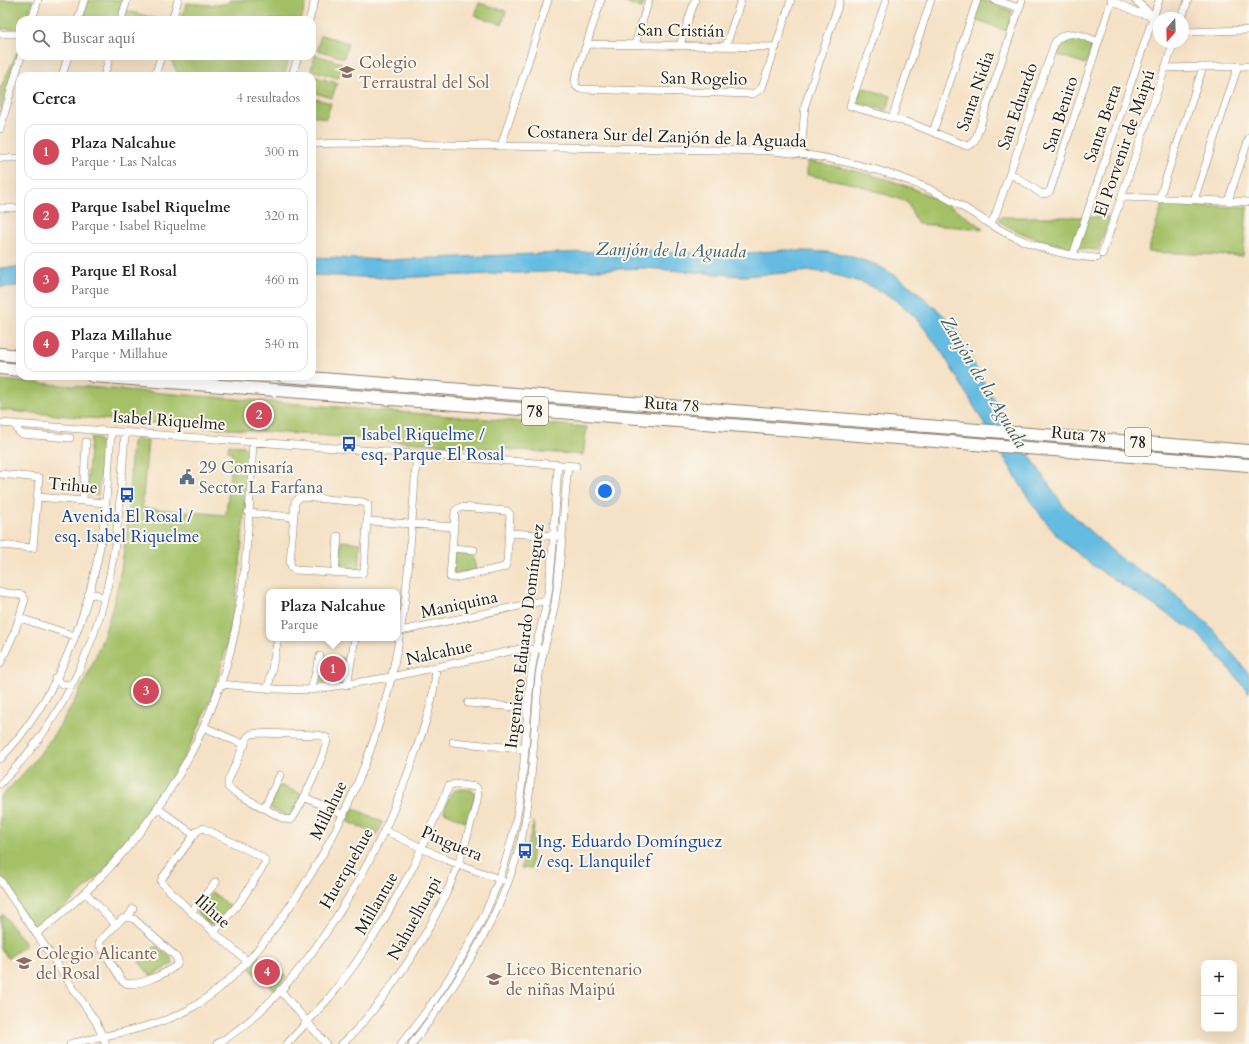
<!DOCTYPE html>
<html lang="es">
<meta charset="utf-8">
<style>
body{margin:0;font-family:Cardo,serif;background:#f2f2f2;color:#202124}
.controls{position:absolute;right:12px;bottom:12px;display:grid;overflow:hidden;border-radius:8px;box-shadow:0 4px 16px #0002}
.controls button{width:36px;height:36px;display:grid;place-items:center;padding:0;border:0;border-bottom:1px solid #e0e0e0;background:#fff;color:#202124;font:20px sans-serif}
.compass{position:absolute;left:1153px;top:12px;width:36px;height:36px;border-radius:50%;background:#fff;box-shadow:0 4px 16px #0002;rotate:199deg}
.you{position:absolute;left:605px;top:491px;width:14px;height:14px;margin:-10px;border:3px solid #fff;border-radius:50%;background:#1a73e8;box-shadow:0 0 0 6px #1a73e833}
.badge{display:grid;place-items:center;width:26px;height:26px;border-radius:50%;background:#d1495b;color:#fff;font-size:13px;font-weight:700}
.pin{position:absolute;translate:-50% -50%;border:2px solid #fff;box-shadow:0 1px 4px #0006}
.popup{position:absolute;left:266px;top:589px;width:134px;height:52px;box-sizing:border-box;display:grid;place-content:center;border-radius:8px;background:#fff;filter:drop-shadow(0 1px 3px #0005);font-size:13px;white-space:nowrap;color:#757577}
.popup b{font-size:15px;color:#202124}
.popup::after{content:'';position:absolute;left:50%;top:100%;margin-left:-8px;border:8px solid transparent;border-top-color:#fff}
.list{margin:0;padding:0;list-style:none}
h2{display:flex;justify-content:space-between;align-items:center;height:52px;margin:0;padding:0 16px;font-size:17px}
h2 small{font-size:13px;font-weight:400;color:#757577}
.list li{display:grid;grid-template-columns:26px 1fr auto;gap:12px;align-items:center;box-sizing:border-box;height:56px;margin:0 8px 8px;padding:0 8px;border:1px solid #e0e0e0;border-radius:12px}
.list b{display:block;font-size:15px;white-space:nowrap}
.list p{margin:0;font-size:13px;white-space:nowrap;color:#757577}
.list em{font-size:13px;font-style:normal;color:#757577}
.icon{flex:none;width:22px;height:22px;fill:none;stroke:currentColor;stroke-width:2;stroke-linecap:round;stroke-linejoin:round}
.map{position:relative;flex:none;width:1249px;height:1044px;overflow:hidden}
.search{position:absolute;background:#fff;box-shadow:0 4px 16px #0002;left:16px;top:16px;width:300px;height:44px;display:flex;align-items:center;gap:10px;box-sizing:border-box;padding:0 14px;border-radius:12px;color:#757577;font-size:15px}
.panel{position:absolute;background:#fff;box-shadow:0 4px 16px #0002;left:16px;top:72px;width:300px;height:308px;border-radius:12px}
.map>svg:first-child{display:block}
</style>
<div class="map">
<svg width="1249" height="1044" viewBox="0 0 1249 1044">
<rect width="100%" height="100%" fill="#fbf7ec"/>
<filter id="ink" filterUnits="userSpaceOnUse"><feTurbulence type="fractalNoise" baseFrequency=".025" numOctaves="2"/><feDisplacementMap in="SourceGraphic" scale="8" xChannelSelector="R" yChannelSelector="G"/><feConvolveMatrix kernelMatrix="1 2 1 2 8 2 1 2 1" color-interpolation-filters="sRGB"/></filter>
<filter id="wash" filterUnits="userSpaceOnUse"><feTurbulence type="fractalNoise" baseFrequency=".012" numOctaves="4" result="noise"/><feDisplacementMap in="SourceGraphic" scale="16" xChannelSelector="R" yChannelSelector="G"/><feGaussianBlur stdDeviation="0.9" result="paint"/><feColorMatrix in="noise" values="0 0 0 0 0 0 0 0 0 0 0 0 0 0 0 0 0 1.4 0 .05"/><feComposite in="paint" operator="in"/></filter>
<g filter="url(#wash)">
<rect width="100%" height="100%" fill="#f5e1c5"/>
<!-- green -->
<path fill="#a4c168" stroke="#606e42" d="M0 0H33L27 20H20V29H0Z
M88 0H122L116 20H82Z
M230 0H307L301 20H181L186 3 211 5 226 4Z
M617 0H644L642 8Z
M982 0 1012 11 1007 31 972 19 979 1Z
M479 3 506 11 502 24 475 16Z
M125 10 160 20H122Z
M321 35 348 43 344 58 317 50Z
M1068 37H1074L1091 45V49L1086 64 1055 54 1060 42Z
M19 49 0 113V89Z
M315 55 342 63 338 78 311 70Z
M169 56H290L284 76H179Z
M310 75 337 83 332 98 312 92V76Z
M861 87 891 96 887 111 856 102Z
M312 98 331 103 326 119 312 115Z
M807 161C870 172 933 188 983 229L918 224 907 202 855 184 807 175Z
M1162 205 1247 207 1243 256 1148 252Z
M1000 217H1110L1098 250C1063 247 1028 240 999 221Z
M0 380 587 427 583 455 123 421 0 410Z
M91 437 98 438 102 445 98 495 86 494Z
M136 439 148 440 142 508 226 515 232 452 228 451 229 445 244 446 248 455C244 509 242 564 233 617 214 723 155 827 75 898 63 909 48 918 34 928L0 876V797C63 740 106 653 121 570 129 528 129 485 132 442Z
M341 541 361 543 359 570H340Z
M454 551 472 552 476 570 454 575 453 573Z
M323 656 349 659 344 680 317 684 316 681Z
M279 785 302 794 291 816 288 817 272 809 270 806Z
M462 789 472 790 475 794 469 823 444 812C448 800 448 789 462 789Z
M353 808 383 822 377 835 347 821Z
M534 822 531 869 521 868Z
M212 892 231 907C225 915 217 931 207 922 203 919 199 916 197 912L198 908Z
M3 914 26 945 8 958 0 948V917Z
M156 946 171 958 173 964 151 976 139 962Z
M258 956 271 967 274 966 286 976 274 990 248 967Z"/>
<!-- water -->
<path fill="#65bce2" stroke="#406c7f" d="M634 250 729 255 784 250 827 252 843 254 877 265 896 276 914 289 953 324 983 381 1019 440 1064 507 1106 546 1126 562 1171 590 1175 595 1209 625 1249 674V693L1227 666 1198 634 1089 563 1058 537 1030 501 943 354 924 328 916 318 895 299 864 283 828 273 812 271 743 276 645 268 389 278 312 275V257L385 260Z
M20 267V286L0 287V268Z"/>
</g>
<g filter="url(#ink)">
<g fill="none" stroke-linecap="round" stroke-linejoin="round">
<!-- minor casing -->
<g stroke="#887e70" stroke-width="8">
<path id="minor" d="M601 0 575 79 576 86 580 89 753 94 762 88 791 0
M886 0 850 106 913 124 967 146 972 144 976 138 1022 0
M995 0 1019 8
M1111 0 1136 12 1159 18
M1135 0 1153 16
M1182 18 1188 0
M32 20 38 0
M78 20 84 0
M121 20 127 0
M172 20 178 0
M309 20 315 0
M1183 32 1249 30
M0 34H20
M587 44 776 47
M635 44 649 0
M680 45 695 0
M726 46 741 0
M1165 68 1249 66
M62 76 68 56
M104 76 110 56
M155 76 161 56
M292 76 298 56
M892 118 931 0
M0 129 21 56
M933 132 977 0
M312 144 347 143 773 151C827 156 880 167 929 189 951 199 970 211 990 224 1021 243 1060 256 1096 258
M501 146 548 0
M801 154 805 105 840 0
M0 158H20
M1010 173 1042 194 1047 193 1050 191 1112 0
M1122 197 1249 202
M1159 199 1203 67
M1194 200 1238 66
M1228 201 1249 138
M0 208H20
M990 224 995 216 1055 42C1068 27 1084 36 1098 42
M1102 254 1174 42
M1073 255 1159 0
M0 423 576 466
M14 424 19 432 22 434 70 438
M0 474 39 478 33 548 0 545
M38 497 105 503
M300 497 363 502 368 505 364 570 362 574 296 570 292 568 290 563 295 502Z
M83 500 86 442
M461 507 507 511 510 514 507 562 505 567 454 578 450 577 455 511Z
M248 513 294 517
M368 521 454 527
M510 533 557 536
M452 548 474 550
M335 573 338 536
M0 592 22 595 25 599 15 631 0 664
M88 595 96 594 104 599
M20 618 75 636
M401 631 547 600
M55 678 62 684 71 685
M220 684 276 689 311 690 391 677 520 649H540
M347 685 355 638
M268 689 278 638
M311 690 320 656
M468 703 528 708
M204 727 245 745
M259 733 319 735 327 738C327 751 300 809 291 820L284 819 234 792 228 787V781L247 738 251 734Z
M453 742 524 749
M0 759C57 700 89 615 102 535 107 501 109 466 111 431
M0 784C61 724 100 641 113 557 120 516 122 474 125 433
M304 797 344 815
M264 808 280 775
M159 809 194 835
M384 830 447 860 502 880
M0 880 96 1022 106 1044
M86 893 116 925
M191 912 216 882
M128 917 134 919 174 955 178 960 177 965C166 973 136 989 123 982L99 944 100 941 122 919Z
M128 917 133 909
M214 932 240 902 266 862 262 857 203 828 197 831 163 877 161 882 191 912 247 961
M36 934C141 854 217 742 239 610 248 554 250 497 253 441
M280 990 326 1044
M70 1044C108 1034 153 1029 188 1010 231 986 263 946 290 906 347 824 384 732 400 633 410 574 412 513 417 454
M217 1044C307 990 381 853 414 756 424 728 435 697 436 668
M287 1044 329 998 353 967 381 925 413 867 449 786 455 784 476 787C481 793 474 811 472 819 457 880 431 930 395 981 379 1003 362 1026 342 1044
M401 1044C459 973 507 889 520 798 526 757 526 716 531 675 534 647 544 621 548 594 554 551 555 507 558 465
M412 1044C462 978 510 905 525 822 534 773 534 724 539 675 542 651 551 627 555 603 562 558 563 511 568 466"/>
</g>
<!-- motorway casing -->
<g stroke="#887e70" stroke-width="14">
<path id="motorway" d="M0 354 20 356
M0 368 20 370
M92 376 1249 465
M283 376 1249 451"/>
</g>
<!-- minor -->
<use href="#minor" stroke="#fff" stroke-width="7"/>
<!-- motorway -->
<use href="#motorway" stroke="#fff" stroke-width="12"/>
</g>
</g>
<!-- icons -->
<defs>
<g id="school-bare" transform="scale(1.2)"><path d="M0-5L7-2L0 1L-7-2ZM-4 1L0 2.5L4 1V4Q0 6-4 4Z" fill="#8d6e63" stroke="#fbf7ec" stroke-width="2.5" paint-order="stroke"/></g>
<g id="bus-bare" transform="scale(1.2)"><path d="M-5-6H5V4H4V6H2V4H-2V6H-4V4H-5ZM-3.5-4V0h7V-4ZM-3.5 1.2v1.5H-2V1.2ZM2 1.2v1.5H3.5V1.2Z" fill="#1a4fb4" stroke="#fbf7ec" stroke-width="2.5" paint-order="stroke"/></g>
<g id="civic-bare" transform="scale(1.2)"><path d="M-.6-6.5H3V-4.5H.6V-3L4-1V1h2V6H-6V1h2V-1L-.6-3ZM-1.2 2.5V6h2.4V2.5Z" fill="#5c6f8a" stroke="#fbf7ec" stroke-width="2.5" paint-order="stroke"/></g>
</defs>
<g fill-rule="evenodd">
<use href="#school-bare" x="347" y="72"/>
<use href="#bus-bare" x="349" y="444"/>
<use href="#civic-bare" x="187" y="477"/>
<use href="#bus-bare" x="127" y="495"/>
<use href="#bus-bare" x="525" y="851"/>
<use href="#school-bare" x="24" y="963"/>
<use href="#school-bare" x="494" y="979"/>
</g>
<g text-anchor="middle" stroke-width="4" stroke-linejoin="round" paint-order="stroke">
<!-- shield labels -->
<g fill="#fbf7ec" stroke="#5f5e5a" stroke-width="1">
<rect x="522" y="397" width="26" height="28" rx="3"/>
<rect x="1125" y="428" width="26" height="28" rx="3"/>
</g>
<g font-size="16" font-weight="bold" fill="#1c1c1c">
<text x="535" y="417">78</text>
<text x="1138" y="448">78</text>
</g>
<!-- street labels -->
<g font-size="17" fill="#1c1c1c" stroke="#fbf7ec">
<text transform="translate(681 30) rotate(1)" y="6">San Cristián</text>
<text transform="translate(704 78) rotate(1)" y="6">San Rogelio</text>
<text transform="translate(975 91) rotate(-71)" y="6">Santa Nidia</text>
<text transform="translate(1017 106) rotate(-71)" y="6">San Eduardo</text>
<text transform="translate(1060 114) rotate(-72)" y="6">San Benito</text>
<text transform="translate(1102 123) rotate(-71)" y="6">Santa Berta</text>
<text transform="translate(667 136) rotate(2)" y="6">Costanera Sur del Zanjón de la Aguada</text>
<text transform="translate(1124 143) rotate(-71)" y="6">El Porvenir de Maipú</text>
<text transform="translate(672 404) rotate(4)" y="6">Ruta 78</text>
<text transform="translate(169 420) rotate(4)" y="6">Isabel Riquelme</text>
<text transform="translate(1079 434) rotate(5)" y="6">Ruta 78</text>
<text transform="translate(73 485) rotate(5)" y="6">Trihue</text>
<text transform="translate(459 604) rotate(-12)" y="6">Maniquina</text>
<text transform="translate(524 636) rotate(-83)" y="6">Ingeniero Eduardo Domínguez</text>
<text transform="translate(439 652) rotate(-12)" y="6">Nalcahue</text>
<text transform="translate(328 810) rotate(-64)" y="6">Millahue</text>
<text transform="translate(452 843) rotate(23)" y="6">Pinguera</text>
<text transform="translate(346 868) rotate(-60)" y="6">Huerquehue</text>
<text transform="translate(376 903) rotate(-60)" y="6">Millantue</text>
<text transform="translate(213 911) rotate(42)" y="6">Ilihue</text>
<text transform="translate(414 918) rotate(-61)" y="6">Nahuelhuapi</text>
</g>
<!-- education labels -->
<g font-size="17" fill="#785e54" stroke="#fbf7ec" text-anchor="start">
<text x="359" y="68">Colegio<tspan x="359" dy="20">Terraustral del Sol</tspan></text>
<text x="36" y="959">Colegio Alicante<tspan x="36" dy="20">del Rosal</tspan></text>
<text x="506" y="975">Liceo Bicentenario<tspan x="506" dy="20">de niñas Maipú</tspan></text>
</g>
<!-- transit labels -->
<g font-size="17" fill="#164399" stroke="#fbf7ec" text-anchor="start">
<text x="361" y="440">Isabel Riquelme /<tspan x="361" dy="20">esq. Parque El Rosal</tspan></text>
<text x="127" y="522" text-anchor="middle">Avenida El Rosal /<tspan x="127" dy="20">esq. Isabel Riquelme</tspan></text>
<text x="537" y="847">Ing. Eduardo Domínguez<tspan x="537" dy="20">/ esq. Llanquilef</tspan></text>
</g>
<!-- service labels -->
<g font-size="17" fill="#4e5e75" stroke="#fbf7ec" text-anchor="start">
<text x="199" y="473">29 Comisaría<tspan x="199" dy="20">Sector La Farfana</tspan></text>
</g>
<!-- water labels -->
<g font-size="18" font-style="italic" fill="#395c6b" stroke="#fbf7ec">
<text transform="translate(671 250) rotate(1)" y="6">Zanjón de la Aguada</text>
<text transform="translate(984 382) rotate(59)" y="6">Zanjón de la Aguada</text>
</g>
</g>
</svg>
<div class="controls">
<button>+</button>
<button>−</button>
</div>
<svg class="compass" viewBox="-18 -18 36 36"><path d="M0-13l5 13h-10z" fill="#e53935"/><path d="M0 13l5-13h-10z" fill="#757577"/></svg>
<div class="you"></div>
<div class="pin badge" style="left:333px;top:669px">1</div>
<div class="popup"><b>Plaza Nalcahue</b>Parque</div>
<div class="pin badge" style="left:259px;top:415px">2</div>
<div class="pin badge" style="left:146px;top:691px">3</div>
<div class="pin badge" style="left:267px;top:972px">4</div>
<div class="search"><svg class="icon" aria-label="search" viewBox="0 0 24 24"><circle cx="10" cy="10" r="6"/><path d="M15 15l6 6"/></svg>Buscar aquí</div>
<section class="panel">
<h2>Cerca<small>4 resultados</small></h2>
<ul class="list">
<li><span class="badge">1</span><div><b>Plaza Nalcahue</b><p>Parque · Las Nalcas</p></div><em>300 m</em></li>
<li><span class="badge">2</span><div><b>Parque Isabel Riquelme</b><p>Parque · Isabel Riquelme</p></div><em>320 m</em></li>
<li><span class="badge">3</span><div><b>Parque El Rosal</b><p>Parque</p></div><em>460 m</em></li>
<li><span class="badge">4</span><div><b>Plaza Millahue</b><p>Parque · Millahue</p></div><em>540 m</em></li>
</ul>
</section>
</div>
